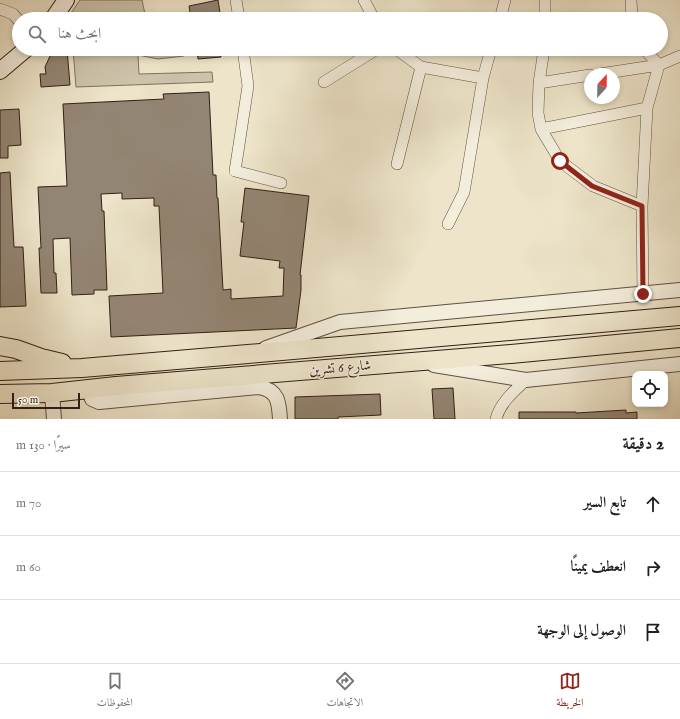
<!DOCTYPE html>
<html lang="ar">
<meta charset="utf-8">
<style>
body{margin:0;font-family:"IM FELL English",Amiri,serif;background:#f2f2f2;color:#202124;direction:rtl}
.controls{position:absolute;right:12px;bottom:12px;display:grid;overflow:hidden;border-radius:8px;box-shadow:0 2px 6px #0003}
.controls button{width:36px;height:36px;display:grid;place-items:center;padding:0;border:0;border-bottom:1px solid #e0e0e0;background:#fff;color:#202124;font:20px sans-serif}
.compass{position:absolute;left:584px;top:68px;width:36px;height:36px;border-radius:50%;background:#fff;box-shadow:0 2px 6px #0003;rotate:22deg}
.scale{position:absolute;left:12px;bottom:10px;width:68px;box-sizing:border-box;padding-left:4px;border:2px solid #321f16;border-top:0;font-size:11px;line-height:14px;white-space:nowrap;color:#321f16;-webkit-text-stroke:3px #f3eddc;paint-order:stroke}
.stop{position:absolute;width:12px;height:12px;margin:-9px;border:3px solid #8f2418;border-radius:50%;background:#fff}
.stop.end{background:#8f2418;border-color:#fff;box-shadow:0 1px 4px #0008}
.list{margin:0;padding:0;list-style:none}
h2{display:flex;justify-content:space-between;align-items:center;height:52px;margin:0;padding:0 16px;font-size:17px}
h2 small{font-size:13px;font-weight:400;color:#757577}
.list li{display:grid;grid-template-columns:26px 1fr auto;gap:12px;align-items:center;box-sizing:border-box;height:64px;padding:0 16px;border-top:1px solid #e0e0e0}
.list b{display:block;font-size:15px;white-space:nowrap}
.list em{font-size:13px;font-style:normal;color:#757577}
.icon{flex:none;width:22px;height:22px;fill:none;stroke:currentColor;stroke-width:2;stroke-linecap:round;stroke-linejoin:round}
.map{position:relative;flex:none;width:680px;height:419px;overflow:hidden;direction:ltr}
.search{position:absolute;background:#fff;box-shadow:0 2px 6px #0003;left:12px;right:12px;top:12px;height:44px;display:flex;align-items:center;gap:10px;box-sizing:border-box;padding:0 14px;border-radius:22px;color:#757577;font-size:15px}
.sheet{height:244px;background:#fff}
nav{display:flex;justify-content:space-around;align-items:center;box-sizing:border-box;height:56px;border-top:1px solid #e0e0e0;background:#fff;font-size:11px;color:#757577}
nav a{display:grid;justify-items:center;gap:2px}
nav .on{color:#8f2418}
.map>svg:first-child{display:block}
</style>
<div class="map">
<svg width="680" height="419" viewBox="0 0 680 419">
<rect width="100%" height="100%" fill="#ede4c9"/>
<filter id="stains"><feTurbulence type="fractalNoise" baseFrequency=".005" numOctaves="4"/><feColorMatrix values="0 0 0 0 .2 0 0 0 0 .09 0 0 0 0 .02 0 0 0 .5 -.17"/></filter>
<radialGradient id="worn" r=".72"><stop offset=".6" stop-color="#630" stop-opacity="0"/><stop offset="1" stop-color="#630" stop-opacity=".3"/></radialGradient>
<!-- green -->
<path fill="#cdc3ab" stroke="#807160" d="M80 0H142L146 19H67Z
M73 49H177L184 56 158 59 138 55 139 74 212 72 213 82 76 87Z"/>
<!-- building -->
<path fill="#938573" stroke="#321f16" d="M218 0 221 19H191L189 6Z
M54 49H67L70 85 41 87 40 74H46L45 67 51 54H55Z
M197 49H220L221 57 198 59Z
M209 92 213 175H216L217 198H218L223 290 231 289V299L283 296 284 268H279L280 261 240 256 244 222H241L245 188 309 196 300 275H301V290L296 328 111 337 109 296 163 293 159 206H154V198L122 199V193L101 194 102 211H104L107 290H94V294L72 295 70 238 53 239 54 273H56L57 293H41L39 248H41L38 187 67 186 63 104 164 99 163 94Z
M19 109 21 145 8 146V158H0V110Z
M10 172 14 247H23L26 306 0 307V173Z
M453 388 455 419H434L432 389Z
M380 394 381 415 338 417V419H295V397Z
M626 410V413L637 412V419H519V412H576V413Z"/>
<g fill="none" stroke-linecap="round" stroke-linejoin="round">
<!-- minor casing -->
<g stroke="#615043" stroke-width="12">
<path id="minor" d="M236 0 239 19
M364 0 374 19
M631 0 632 19
M0 9 13 14 19 21
M500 19 505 0
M545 19V0
M243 49 248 86 235 171 281 183
M396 49 421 67 483 78
M544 49 539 83 538 113 541 129 560 161 593 186 642 206
M644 49 659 65
M600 74 659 65
M324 82 377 49
M539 83 590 75
M541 129 647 108
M397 164 421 67
M448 224 464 192 483 78 491 49
M643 293 642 206 647 108 659 65 680 56
M496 419C500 403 514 391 526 380"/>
</g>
<!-- tertiary casing -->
<g stroke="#615043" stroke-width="16">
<path id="tertiary" d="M266 348 340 322 680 290
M434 365 526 380 680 364
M89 389 92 399 99 402 259 387C278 390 279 402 280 419
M52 393 54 419"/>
</g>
<!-- secondary casing -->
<g stroke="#321f16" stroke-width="18">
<path id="secondary" d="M53 19 66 0
M0 71 26 49"/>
</g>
<!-- trunk casing -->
<g stroke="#321f16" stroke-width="20">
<path id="trunk" d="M0 346 16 349 41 358 62 363
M0 371 82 368 248 354 680 316
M0 394 52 393 116 386 511 354 680 338"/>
</g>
<!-- minor -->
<use href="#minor" stroke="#f3eddc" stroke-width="11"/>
<!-- tertiary -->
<use href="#tertiary" stroke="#f3eddc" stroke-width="14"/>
<!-- secondary -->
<use href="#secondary" stroke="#f3eddc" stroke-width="16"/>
<!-- trunk -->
<use href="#trunk" stroke="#ede4c9" stroke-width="18"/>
</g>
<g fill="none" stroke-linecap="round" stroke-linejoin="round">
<!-- route -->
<path stroke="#8f2418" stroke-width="5" d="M560 161 592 186 642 206 643 294"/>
</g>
<g text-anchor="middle" stroke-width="3" stroke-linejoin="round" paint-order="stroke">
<!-- street labels -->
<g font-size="14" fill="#321f16" stroke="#f3eddc">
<text transform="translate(340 367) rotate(-5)" y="5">شارع 6 تشرين</text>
</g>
</g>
<rect width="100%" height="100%" filter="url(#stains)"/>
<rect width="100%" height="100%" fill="url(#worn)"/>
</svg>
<div class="controls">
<button><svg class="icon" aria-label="locate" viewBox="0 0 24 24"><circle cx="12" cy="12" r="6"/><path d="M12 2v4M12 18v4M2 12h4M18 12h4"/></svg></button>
</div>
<svg class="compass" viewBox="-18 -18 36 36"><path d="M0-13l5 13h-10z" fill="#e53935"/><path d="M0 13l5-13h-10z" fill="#757577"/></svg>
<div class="scale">50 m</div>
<div class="stop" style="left:560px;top:161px"></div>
<div class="stop end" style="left:643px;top:294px"></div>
<div class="search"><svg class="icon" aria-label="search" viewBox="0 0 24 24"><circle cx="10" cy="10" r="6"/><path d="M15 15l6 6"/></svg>ابحث هنا</div>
</div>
<section class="sheet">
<h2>2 دقيقة<small>سيرًا · 130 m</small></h2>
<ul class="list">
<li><svg class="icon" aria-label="ahead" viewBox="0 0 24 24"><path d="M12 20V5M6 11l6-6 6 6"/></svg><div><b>تابع السير</b></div><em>70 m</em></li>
<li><svg class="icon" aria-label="right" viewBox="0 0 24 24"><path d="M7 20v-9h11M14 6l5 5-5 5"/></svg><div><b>انعطف يمينًا</b></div><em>60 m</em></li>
<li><svg class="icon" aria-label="arrive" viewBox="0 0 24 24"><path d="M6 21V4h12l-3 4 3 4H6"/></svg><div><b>الوصول إلى الوجهة</b></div></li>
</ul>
</section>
<nav>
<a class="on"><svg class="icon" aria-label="map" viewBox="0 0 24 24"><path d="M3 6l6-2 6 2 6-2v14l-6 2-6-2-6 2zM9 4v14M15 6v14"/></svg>الخريطة</a>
<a><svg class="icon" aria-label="directions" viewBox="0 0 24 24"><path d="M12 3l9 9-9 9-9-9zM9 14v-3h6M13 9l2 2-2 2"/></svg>الاتجاهات</a>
<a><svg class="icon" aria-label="saved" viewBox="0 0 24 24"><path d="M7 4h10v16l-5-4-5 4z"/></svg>المحفوظات</a>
</nav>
